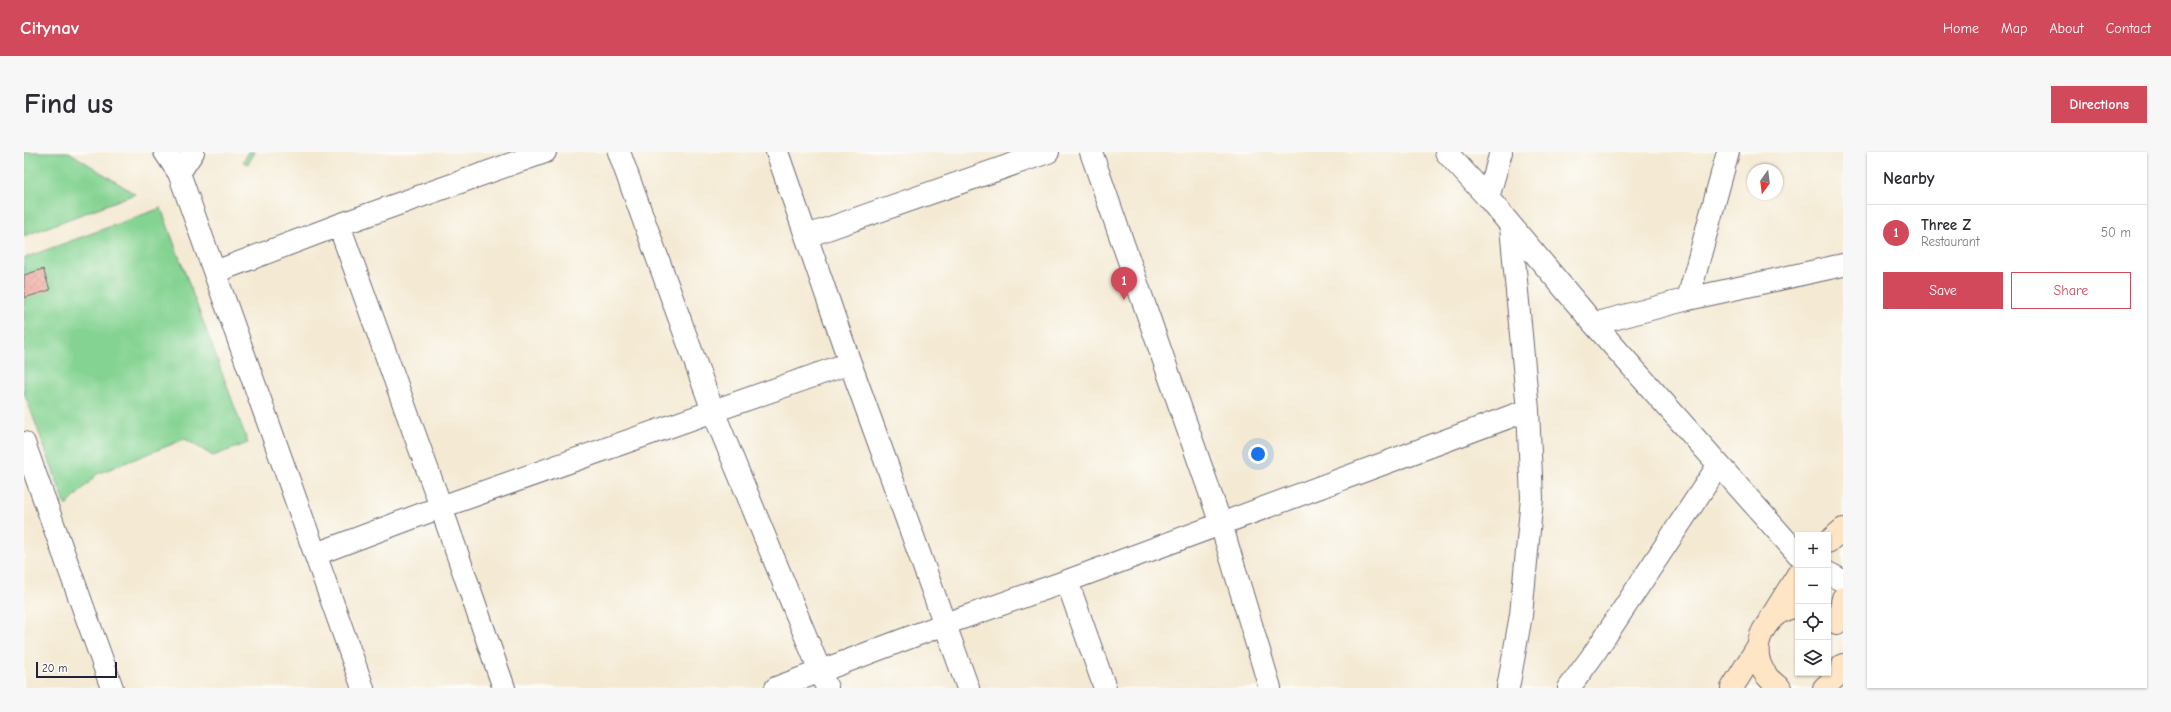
<!DOCTYPE html>
<meta charset="utf-8">
<style>
body{margin:0;font-family:"Comic Neue",sans-serif;background:#f7f7f7;color:#2b2b33}
.controls{position:absolute;right:12px;bottom:12px;display:grid;overflow:hidden;border-radius:0px;box-shadow:0 1px 3px #0004}
.controls button{width:36px;height:36px;display:grid;place-items:center;padding:0;border:0;border-bottom:1px solid #e1e1e2;background:#fff;color:#2b2b33;font:20px sans-serif}
.compass{position:absolute;left:1723px;top:12px;width:36px;height:36px;border-radius:50%;background:#fff;box-shadow:0 1px 3px #0004;rotate:194deg}
.scale{position:absolute;left:12px;bottom:10px;width:81px;box-sizing:border-box;padding-left:4px;border:2px solid #22223b;border-top:0;font-size:11px;line-height:14px;white-space:nowrap;color:#22223b;-webkit-text-stroke:3px #fdfcf7;paint-order:stroke}
.you{position:absolute;left:1234px;top:302px;width:14px;height:14px;margin:-10px;border:3px solid #fff;border-radius:50%;background:#1a73e8;box-shadow:0 0 0 6px #1a73e833}
.badge{display:grid;place-items:center;width:26px;height:26px;border-radius:50%;background:#d1495b;color:#fff;font-size:13px;font-weight:700}
.pin{position:absolute;translate:-50% -33px;filter:drop-shadow(0 1px 2px #0008)}
.pin::after{content:'';position:absolute;top:21px;width:14px;height:12px;background:inherit;clip-path:polygon(0 0,100% 0,50% 100%)}
.list{margin:0;padding:0;list-style:none}
h2{display:flex;justify-content:space-between;align-items:center;height:52px;margin:0;padding:0 16px;font-size:17px}
h2 small{font-size:13px;font-weight:400;color:#7c7c81}
.list li{display:grid;grid-template-columns:26px 1fr auto;gap:12px;align-items:center;box-sizing:border-box;height:56px;padding:0 16px;border-top:1px solid #e1e1e2}
.list b{display:block;font-size:15px;white-space:nowrap}
.list p{margin:0;font-size:13px;white-space:nowrap;color:#7c7c81}
.list em{font-size:13px;font-style:normal;color:#7c7c81}
.actions{display:flex;gap:8px;padding:12px 16px}
.actions a{flex:1;padding:9px 0;border:1px solid #d1495b;border-radius:0px;text-align:center;font-size:14px;color:#d1495b}
.actions .main{background:#d1495b;color:#fff}
.icon{flex:none;width:22px;height:22px;fill:none;stroke:currentColor;stroke-width:2;stroke-linecap:round;stroke-linejoin:round}
.map{position:relative;flex:none;width:1819px;height:536px;overflow:hidden;border-radius:0px}
header{display:flex;align-items:center;gap:24px;box-sizing:border-box;height:56px;padding:0 20px;background:#d1495b;color:#fff}
header strong{font-size:19px}
nav{display:flex;gap:22px;margin-inline-start:auto;font-size:14px}
.intro{display:flex;align-items:center;justify-content:space-between;box-sizing:border-box;height:96px;padding:0 24px}
h1{margin:0;font-size:28px}
.button{padding:10px 18px;border-radius:0px;background:#d1495b;color:#fff;font-size:14px;font-weight:700}
main{display:flex;gap:24px;padding:0 24px}
aside{flex:1;background:#fff;border-radius:0px;box-shadow:0 1px 3px #0004}
.map>svg:first-child{display:block}
</style>
<header>
<strong>Citynav</strong>
<nav><a>Home</a><a>Map</a><a>About</a><a>Contact</a></nav>
</header>
<div class="intro"><h1>Find us</h1><a class="button">Directions</a></div>
<main>
<div class="map">
<svg width="1819" height="536" viewBox="0 0 1819 536">
<defs>
<pattern id="building-cross-hatch" width="8" height="8" patternUnits="userSpaceOnUse"><rect width="8" height="8" fill="#f0a79d"/><path d="M0 0l8 8M0 8l8-8" fill="none" stroke="#ce8f88"/></pattern>
</defs>
<rect width="100%" height="100%" fill="#fdfcf7"/>
<filter id="ink" filterUnits="userSpaceOnUse"><feTurbulence type="fractalNoise" baseFrequency=".025" numOctaves="2"/><feDisplacementMap in="SourceGraphic" scale="8" xChannelSelector="R" yChannelSelector="G"/><feConvolveMatrix kernelMatrix="1 2 1 2 8 2 1 2 1" color-interpolation-filters="sRGB"/></filter>
<filter id="wash" filterUnits="userSpaceOnUse"><feTurbulence type="fractalNoise" baseFrequency=".012" numOctaves="4" result="noise"/><feDisplacementMap in="SourceGraphic" scale="16" xChannelSelector="R" yChannelSelector="G"/><feGaussianBlur stdDeviation="0.9" result="paint"/><feColorMatrix in="noise" values="0 0 0 0 0 0 0 0 0 0 0 0 0 0 0 0 0 1.4 0 .05"/><feComposite in="paint" operator="in"/></filter>
<g filter="url(#wash)">
<rect width="100%" height="100%" fill="#f4ead4"/>
<!-- green -->
<path fill="#84d392" stroke="#537a66" d="M0 0H45L111 42 0 84Z
M225 0H231L224 12 219 10Z
M137 56 224 291 189 304 161 287 73 322 42 354 0 240V106Z"/>
<g id="blocks">
<!-- building -->
<path fill="url(#building-cross-hatch)" d="M19 117 26 138 0 146V123Z"/>
</g>
</g>
<g filter="url(#ink)">
<use href="#blocks" fill-opacity="0" stroke="#6c6871" stroke-width="1"/>
<g fill="none" stroke-linecap="round" stroke-linejoin="round">
<!-- street casing -->
<g stroke="#6c6871" stroke-width="24">
<path id="street" d="M141 0 155 21 339 536
M595 0 689 259 803 536
M753 0 826 211 944 536
M1067 0 1197 372 1246 536
M1422 0 1464 46 1570 172 1774 402
M155 21 169 0
M1464 46 1477 0
M315 73 417 355 480 536
M783 84 1024 0
M191 120 315 73 521 0
M1664 147 1704 0
M1570 172 1664 147 1819 113
M0 291 88 536
M292 402 417 355 826 211
M1804 421 1819 429
M1043 429 1081 536
M752 536 921 472 1043 429 1504 258
M1484 536 1497 463 1508 346 1504 258 1487 75
M1545 536 1569 503 1694 314"/>
</g>
<!-- secondary casing -->
<g stroke="#6c6871" stroke-width="24">
<path id="secondary" d="M1804 390 1819 377
M1746 467 1774 422
M1813 471 1819 446
M1708 536 1734 494
M1756 536C1747 529 1740 523 1736 512 1727 487 1747 456 1774 455
M1800 536 1816 521 1819 513"/>
</g>
<!-- street -->
<use href="#street" stroke="#fff" stroke-width="22"/>
<!-- secondary -->
<use href="#secondary" stroke="#fee5c5" stroke-width="22"/>
</g>
</g>
</svg>
<div class="controls">
<button>+</button>
<button>−</button>
<button><svg class="icon" aria-label="locate" viewBox="0 0 24 24"><circle cx="12" cy="12" r="6"/><path d="M12 2v4M12 18v4M2 12h4M18 12h4"/></svg></button>
<button><svg class="icon" aria-label="layers" viewBox="0 0 24 24"><path d="M12 4l9 5-9 5-9-5zM3 14l9 5 9-5"/></svg></button>
</div>
<svg class="compass" viewBox="-18 -18 36 36"><path d="M0-13l5 13h-10z" fill="#e53935"/><path d="M0 13l5-13h-10z" fill="#7c7c81"/></svg>
<div class="scale">20 m</div>
<div class="you"></div>
<div class="pin badge" style="left:1100px;top:148px">1</div>
</div>
<aside>
<h2>Nearby<small></small></h2>
<ul class="list">
<li><span class="badge">1</span><div><b>Three Z</b><p>Restaurant</p></div><em>50 m</em></li>
</ul>
<div class="actions"><a class="main">Save</a><a>Share</a></div>
</aside>
</main>
